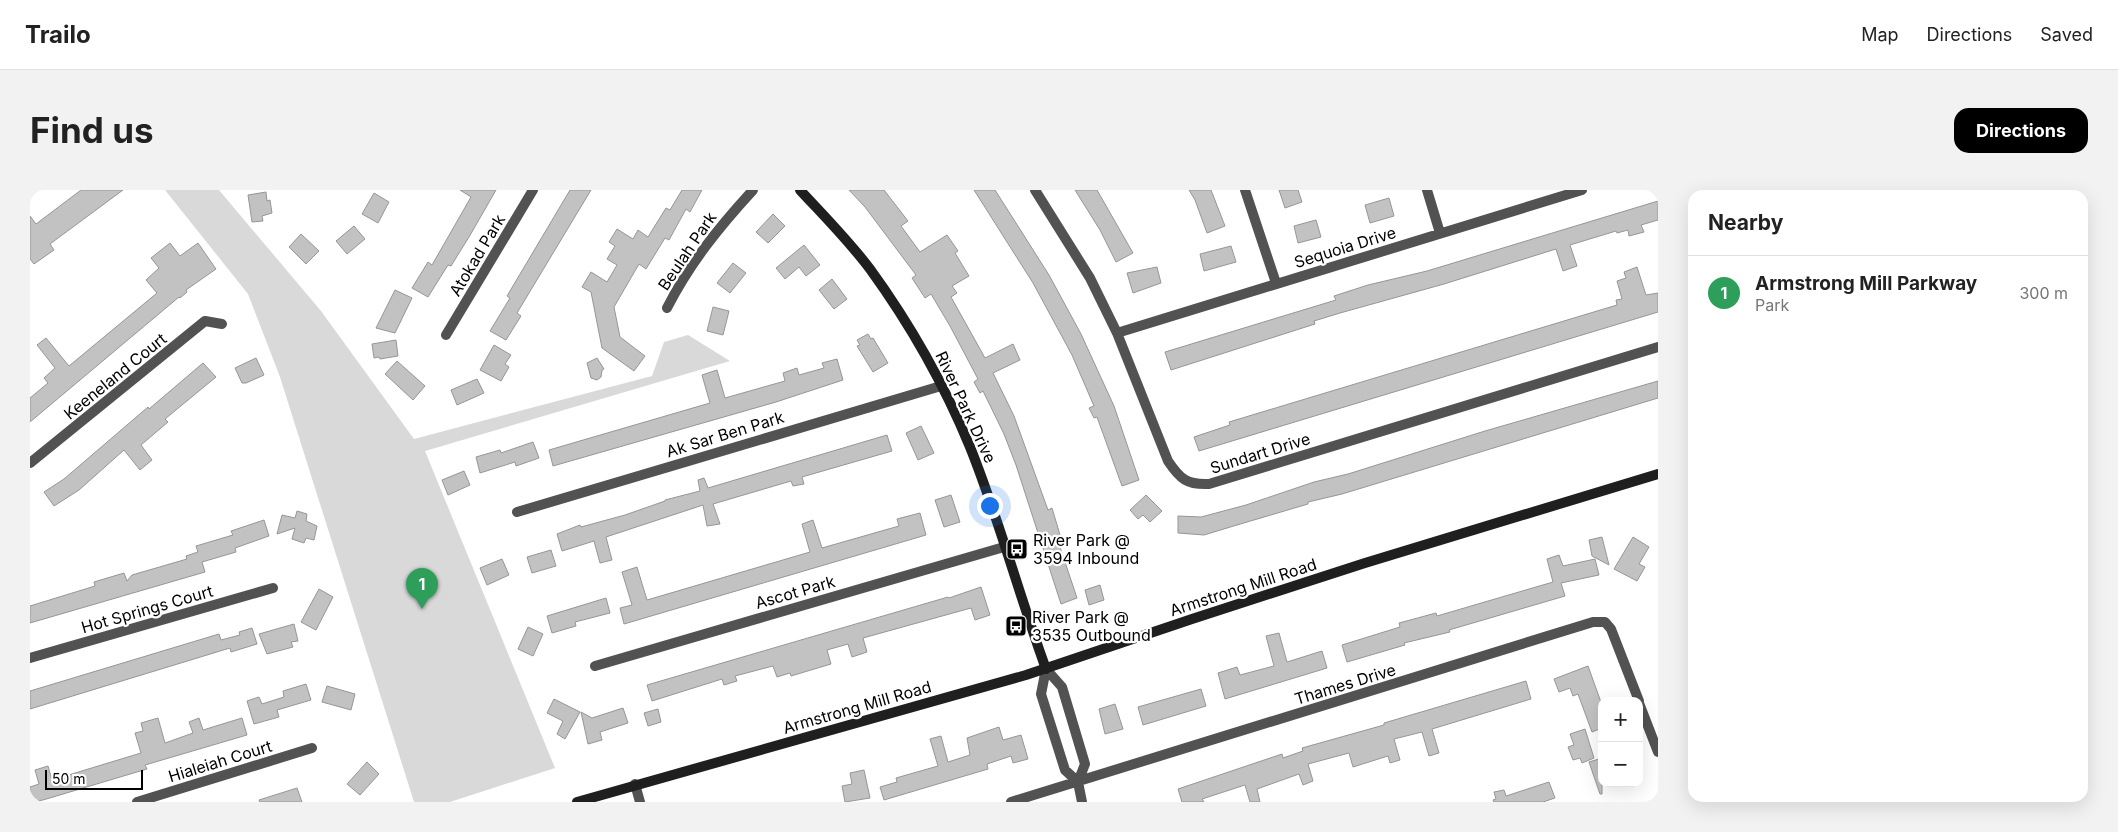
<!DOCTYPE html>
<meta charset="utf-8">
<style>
body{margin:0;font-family:Inter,sans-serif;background:#f2f2f2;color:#222}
.controls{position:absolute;right:15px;bottom:15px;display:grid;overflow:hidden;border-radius:10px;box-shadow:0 5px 20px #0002}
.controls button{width:45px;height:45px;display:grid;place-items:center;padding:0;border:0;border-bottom:1px solid #e0e0e0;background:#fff;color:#222;font:25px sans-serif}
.scale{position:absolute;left:15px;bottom:12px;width:98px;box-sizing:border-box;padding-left:5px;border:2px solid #000;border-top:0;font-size:14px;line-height:18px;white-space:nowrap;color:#000;-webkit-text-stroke:4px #fff;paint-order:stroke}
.you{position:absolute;left:959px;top:315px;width:18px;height:18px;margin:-12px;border:4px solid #fff;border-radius:50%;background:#1a73e8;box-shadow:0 0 0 8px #1a73e833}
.badge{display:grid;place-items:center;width:32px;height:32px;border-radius:50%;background:#000;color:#fff;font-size:16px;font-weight:700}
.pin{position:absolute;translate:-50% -41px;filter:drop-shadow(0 1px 2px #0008)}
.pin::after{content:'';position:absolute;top:26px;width:18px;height:15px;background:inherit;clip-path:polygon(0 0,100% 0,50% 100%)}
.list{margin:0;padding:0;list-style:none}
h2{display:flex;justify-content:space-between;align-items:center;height:65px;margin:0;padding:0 20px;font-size:21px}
h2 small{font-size:16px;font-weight:400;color:#767676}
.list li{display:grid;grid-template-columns:32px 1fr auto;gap:15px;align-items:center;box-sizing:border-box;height:75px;padding:0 20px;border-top:1px solid #e0e0e0}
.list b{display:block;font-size:19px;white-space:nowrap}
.list p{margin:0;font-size:16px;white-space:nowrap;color:#767676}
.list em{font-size:16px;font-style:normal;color:#767676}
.map{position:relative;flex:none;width:1628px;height:612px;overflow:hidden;border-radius:15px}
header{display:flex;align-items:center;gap:30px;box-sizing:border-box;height:70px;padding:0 25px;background:#fff;border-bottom:1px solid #e0e0e0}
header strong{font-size:24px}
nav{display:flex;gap:28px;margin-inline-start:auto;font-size:18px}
.intro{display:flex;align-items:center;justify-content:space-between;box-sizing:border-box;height:120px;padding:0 30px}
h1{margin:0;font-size:35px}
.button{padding:12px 22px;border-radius:15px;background:#000;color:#fff;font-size:18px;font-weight:700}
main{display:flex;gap:30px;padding:0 30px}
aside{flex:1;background:#fff;border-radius:15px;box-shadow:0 5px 20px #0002}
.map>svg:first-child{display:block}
</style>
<header>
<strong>Trailo</strong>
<nav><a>Map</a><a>Directions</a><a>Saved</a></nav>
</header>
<div class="intro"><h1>Find us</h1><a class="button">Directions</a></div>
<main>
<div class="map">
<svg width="1628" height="612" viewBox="0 0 1628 612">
<rect width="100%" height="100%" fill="#fff"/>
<!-- green -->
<path fill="#d9d9d9" d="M135 0H189L291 121 384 249 622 186 634 152 658 145 700 171 395 261 525 578 420 612H384L250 187 218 104Z"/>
<!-- building -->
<path fill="#c2c2c2" stroke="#969696" d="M51 0H93L20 54 24 60 4 74 0 69V26L6 34Z
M430 0H466L439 47 421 76 418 75 398 107 382 98 398 72 402 75 441 7Z
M540 0H561L487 123 491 126 476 150 460 141 480 108 477 106Z
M652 0H672L660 22 656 19 639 50 635 48 616 79 609 74 584 117 590 147 615 166 604 181 572 158 561 102 552 97 561 82 577 92 587 75 577 69 585 56 579 52 587 39 603 49 608 40 618 47 636 18 640 20Z
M819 0H854L878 31 871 36 890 62 917 45 928 61 925 63 939 86 922 96 927 103 921 107 955 168 983 154 990 170 963 183 984 226 1018 320 1022 318 1033 355 1030 357 1047 408 1031 414 986 275 974 244 953 201 950 203 944 192 948 189 920 136 901 104 895 108 882 88 886 85 835 17Z
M944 0H965L1019 85 1051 144 1084 216 1109 290 1092 296 1067 227 1064 228 1059 218 1064 216 1042 165 1003 93Z
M1045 0H1067L1103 63 1086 72 1070 40Z
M1159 0H1181L1195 36 1177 43 1165 10Z
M1249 0H1268L1272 12 1255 18Z
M236 2 237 11 240 10 242 23 232 26 233 31 222 32 218 5Z
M344 3 359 12 348 33 332 24Z
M1359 8 1364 26 1340 33 1335 15Z
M1628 11V30L1611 35 1614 42 1599 46 1598 40 1587 43 1586 41 1540 55 1547 76 1533 81 1526 59 1414 94 1310 123 1284 131 1285 134 1141 180 1135 162 1306 110 1304 106 1338 95 1397 81Z
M743 24 755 36 738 53 726 42Z
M1286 30 1291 47 1268 53 1264 36Z
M324 36 335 49 317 64 306 51Z
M271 44 289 61 276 74 259 57Z
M140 53 150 66 168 53 186 79 156 100 157 102 150 108 149 107 0 232V208L18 193 14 188 25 178 7 155 16 148 39 176 127 103 116 90 129 78 121 68Z
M774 55 790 75 776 86 769 77 755 89 746 78Z
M1201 56 1206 72 1174 81 1170 64Z
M703 73 716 83 700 103 687 93Z
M1127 77 1131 93 1103 103 1097 83Z
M1607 77 1616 105 1628 103V122L1169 261 1164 247 1200 235 1199 232 1587 115 1586 110 1592 109 1587 91 1596 88 1594 82Z
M802 89 817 109 804 119 789 100Z
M365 100 382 108 365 143 346 138Z
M683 117 699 121 693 145 677 141Z
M838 144 841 149 843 148 858 173 843 182 827 156 830 155 827 150Z
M366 150 368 166 350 169 349 167 344 168 342 154Z
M464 155 481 165 475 174 479 177 471 191 450 180Z
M226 168 234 185 216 193H212L205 178Z
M567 168 574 179 572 180 571 187 567 190 561 188 557 173Z
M807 169 813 190 746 212 523 276 519 260 680 213 672 185 687 180 695 208 755 191 753 183 767 178 769 185 794 178 792 173Z
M367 171 395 196 383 210 355 184Z
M173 173 186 187 135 229 138 232 111 255 122 270 110 280 94 260 49 300 24 316 14 302 34 289 118 217 119 219Z
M447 189 454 203 427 215 421 200Z
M1628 191V208L1312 304 1278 312V314L1207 335 1174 345 1148 343V326L1171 327 1216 315 1284 292 1318 284 1455 241Z
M891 236 904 263 888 270 876 243Z
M857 245 862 261 772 287 774 294 763 296 761 291 683 314 690 334 677 336 673 315 576 347 582 370 570 373 564 351 532 361 527 344 550 335 551 337 595 325 635 311V310L670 301 668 290 674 288 678 298Z
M503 252 509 268 486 276 485 272 450 283 446 267 470 260 471 263Z
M434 281 440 295 418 305 412 290Z
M921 305 930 332 914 337 905 310Z
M1116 305 1132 321 1120 332 1113 325 1108 329 1100 320Z
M267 321 277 324 276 331 287 336 284 350 276 348 274 353 262 349 265 338 247 344 252 325 265 328Z
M890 323 896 345 594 434 590 418 602 415 592 382 607 377 617 410 780 362 772 334 783 330 792 358 869 336 867 329Z
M234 330 239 346 205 358 206 362 172 372 175 382 0 433V416L65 396 64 392 94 383 97 391 102 385 157 369 156 366 168 362 166 356 203 345 201 341Z
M1572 347 1579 375 1562 366 1559 350Z
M1603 347 1619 357 1609 374 1615 377 1607 391 1584 379Z
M521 360 526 376 502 383 497 367Z
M1529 365 1533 376 1565 369 1569 385 1531 393 1535 406 1419 440 1420 442 1374 453 1375 455 1317 472 1312 455 1370 437 1369 433 1406 423 1407 426 1523 392 1517 369Z
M472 369 479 385 457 395 450 378Z
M1070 395 1074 410 1059 415 1055 400Z
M951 397 960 425 945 430 941 418 833 448 837 462 822 467 818 454 797 460 801 474 761 486 760 483 747 487 743 476 705 486 707 491 694 495 692 489 622 511 617 495 918 407 919 408Z
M289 399 303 407 286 440 271 432Z
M576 408 580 423 545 432 546 436 522 443 517 426Z
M264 434 268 451 261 452 263 457 237 464 229 444Z
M498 437 513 444 503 466 488 459Z
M222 438 227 454 201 462 200 458 0 519V501L189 444 191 450 210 445 209 442Z
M1249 443 1257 472 1292 461 1297 478 1195 509 1188 483 1207 477 1210 485 1244 476 1236 446Z
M1558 476 1572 515V538L1562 542 1548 504 1543 506 1540 498 1529 502 1524 489Z
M1496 491 1501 509 1402 539 1409 563 1399 566 1392 542 1364 549 1370 570 1360 573 1358 566 1323 577 1319 563 1278 574 1283 591 1273 595 1269 584 1227 599 1230 612H1220L1215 595 1172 609 1174 612H1152L1148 599 1252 564 1253 568 1273 561 1272 558 1354 535V533Z
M276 494 281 510 247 520 249 527 224 534 217 511 229 507 232 514 254 507 253 501Z
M297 496 325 504 321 520 292 512Z
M1171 499 1176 516 1113 535 1108 517Z
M524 509 550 522 535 549 527 544 533 531 517 523Z
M1085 514 1093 539 1075 544 1069 519Z
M593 518 598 533 570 542 572 550 558 554 551 522 562 528Z
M628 519 631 532 618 536 614 523Z
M128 528 135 553 163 543 159 532 169 528 173 540 212 528 217 545 115 575 117 579 13 610 0 612V597L9 594 5 580 18 576 22 590 111 563 105 543 113 541 111 533Z
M969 537 973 550 991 545 998 569 983 573 981 566 957 574 958 579 854 610 850 597 867 592 866 588 908 576 900 549 911 546 918 572 940 565 937 548Z
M1555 539 1564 568 1552 573 1550 568 1543 570 1538 557 1544 555 1540 544Z
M1572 568V604H1570L1559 572Z
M337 572 349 584 330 605 317 594Z
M834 580 840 608 815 612 812 596 822 594 820 583Z
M1519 592 1525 608 1513 612H1464L1463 610 1466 609 1464 602 1474 600 1476 606Z
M267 598 272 612H230L229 610Z"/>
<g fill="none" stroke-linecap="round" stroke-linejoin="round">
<!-- street -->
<path stroke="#525252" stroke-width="10" d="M1005 0 1060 88 1087 143 1138 271C1150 289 1157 295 1179 294L1628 157
M1215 0 1246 93
M1397 0 1410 43
M637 118C660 73 689 37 723 0
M1087 143 1552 0
M416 145 503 0
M0 273 175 131 192 134
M487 322 911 196
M0 468 243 398
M565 476 974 357
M1016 479 1032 497 1055 574 1048 592 1052 612
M1016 479 1011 504 1035 580 1048 592
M1609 513 1628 562
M605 594 610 612
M107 612 282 558
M981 612 1563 432H1575L1581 439 1609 511"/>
<!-- secondary -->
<path stroke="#1f1f1f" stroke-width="10" d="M770 0C794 26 819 51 840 79 880 134 914 194 940 257 969 329 989 405 1016 479
M547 612 996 485 1162 429 1335 373 1628 284"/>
</g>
<!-- icons -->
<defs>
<g id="bus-square" transform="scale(1.125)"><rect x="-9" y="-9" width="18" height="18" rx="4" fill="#000" stroke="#fff"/><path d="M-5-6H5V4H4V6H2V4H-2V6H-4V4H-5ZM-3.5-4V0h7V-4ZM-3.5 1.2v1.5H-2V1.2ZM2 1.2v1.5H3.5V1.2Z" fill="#fff"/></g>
</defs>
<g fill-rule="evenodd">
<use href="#bus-square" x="987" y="359"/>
<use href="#bus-square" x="986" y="436"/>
</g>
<g text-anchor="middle" stroke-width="4.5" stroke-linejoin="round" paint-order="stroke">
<!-- street labels -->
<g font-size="16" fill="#000" stroke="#fff">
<text transform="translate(1315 57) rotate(-17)" y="6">Sequoia Drive</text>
<text transform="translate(657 61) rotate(-56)" y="6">Beulah Park</text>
<text transform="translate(447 65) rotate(-59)" y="6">Atokad Park</text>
<text transform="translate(85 186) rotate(-39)" y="6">Keeneland Court</text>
<text transform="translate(936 217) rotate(65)" y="6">River Park Drive</text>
<text transform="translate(695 244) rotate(-17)" y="6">Ak Sar Ben Park</text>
<text transform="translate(1230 263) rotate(-17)" y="6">Sundart Drive</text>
<text transform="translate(1213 397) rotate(-18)" y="6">Armstrong Mill Road</text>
<text transform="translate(765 402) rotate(-16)" y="6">Ascot Park</text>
<text transform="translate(117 419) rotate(-16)" y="6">Hot Springs Court</text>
<text transform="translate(1315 494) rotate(-17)" y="6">Thames Drive</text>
<text transform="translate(827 517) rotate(-16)" y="6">Armstrong Mill Road</text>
<text transform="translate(190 571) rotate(-17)" y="6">Hialeiah Court</text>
</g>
<!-- poi labels -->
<g font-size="16" fill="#000" stroke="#fff" text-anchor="start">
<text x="1003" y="356">River Park @<tspan x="1003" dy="18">3594 Inbound</tspan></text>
<text x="1002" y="433">River Park @<tspan x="1002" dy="18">3535 Outbound</tspan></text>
</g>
</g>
</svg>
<div class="controls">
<button>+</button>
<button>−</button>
</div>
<div class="scale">50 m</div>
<div class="you"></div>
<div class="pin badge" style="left:392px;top:419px;background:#2e9e5b">1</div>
</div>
<aside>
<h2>Nearby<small></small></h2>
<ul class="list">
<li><span class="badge" style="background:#2e9e5b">1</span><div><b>Armstrong Mill Parkway</b><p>Park</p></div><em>300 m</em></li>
</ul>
</aside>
</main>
